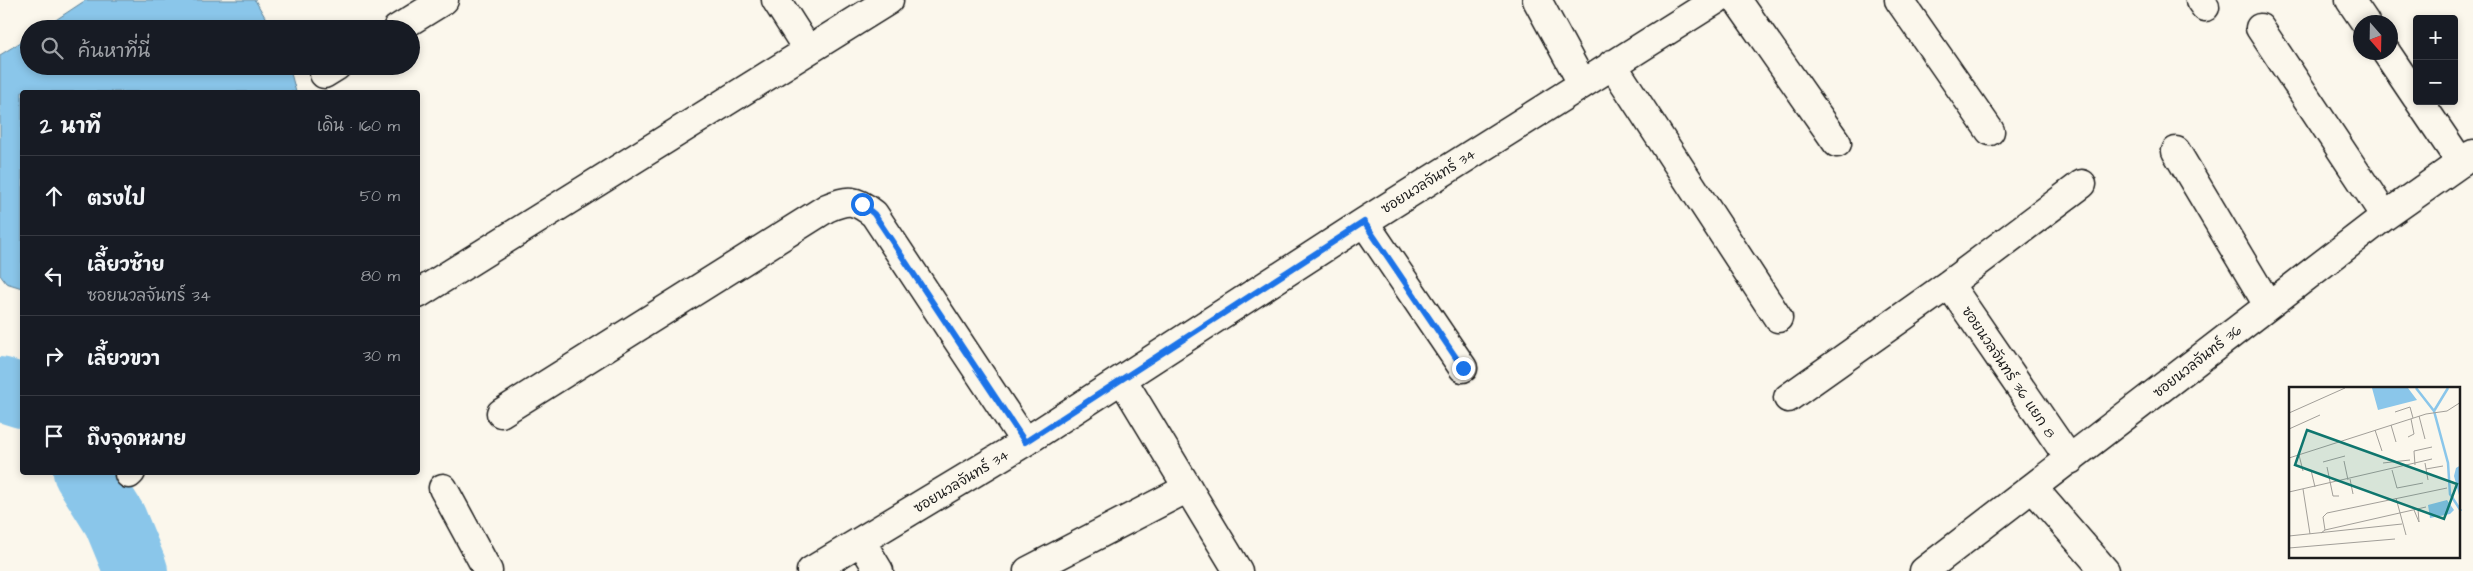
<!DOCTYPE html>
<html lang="th">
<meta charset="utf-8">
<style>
body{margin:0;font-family:"Architects Daughter","Playpen Sans Thai",sans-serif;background:#242831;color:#f1f3f6}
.controls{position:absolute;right:15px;top:15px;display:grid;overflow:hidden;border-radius:5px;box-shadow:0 2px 8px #0003}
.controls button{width:45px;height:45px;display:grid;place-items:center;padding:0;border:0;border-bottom:1px solid #363941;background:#171b24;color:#f1f3f6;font:25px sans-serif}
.compass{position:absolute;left:2353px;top:15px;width:45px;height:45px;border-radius:50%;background:#171b24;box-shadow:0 2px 8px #0003;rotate:160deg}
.stop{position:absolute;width:15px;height:15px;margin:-11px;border:4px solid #1a73e8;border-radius:50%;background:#fff}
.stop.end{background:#1a73e8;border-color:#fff;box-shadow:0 1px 5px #0008}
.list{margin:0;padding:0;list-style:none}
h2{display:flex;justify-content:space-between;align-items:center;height:65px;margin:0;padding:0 20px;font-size:21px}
h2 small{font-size:16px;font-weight:400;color:#9ea1a6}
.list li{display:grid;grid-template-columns:32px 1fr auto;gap:15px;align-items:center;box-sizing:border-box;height:80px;padding:0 20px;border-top:1px solid #363941}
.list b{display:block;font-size:19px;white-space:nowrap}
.list p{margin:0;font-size:16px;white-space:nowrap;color:#9ea1a6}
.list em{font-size:16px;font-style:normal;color:#9ea1a6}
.icon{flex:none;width:28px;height:28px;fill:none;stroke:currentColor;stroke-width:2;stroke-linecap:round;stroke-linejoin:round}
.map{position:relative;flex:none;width:2473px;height:571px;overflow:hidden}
.search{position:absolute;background:#171b24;box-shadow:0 2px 8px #0003;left:20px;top:20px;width:400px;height:55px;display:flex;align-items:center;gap:12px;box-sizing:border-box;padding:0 18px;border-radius:28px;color:#9ea1a6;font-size:19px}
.panel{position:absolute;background:#171b24;box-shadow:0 2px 8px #0003;left:20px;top:90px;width:400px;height:385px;border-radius:5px}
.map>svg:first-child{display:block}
</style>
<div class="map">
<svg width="2473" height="571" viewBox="0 0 2473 571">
<rect width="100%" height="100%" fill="#fbf7ec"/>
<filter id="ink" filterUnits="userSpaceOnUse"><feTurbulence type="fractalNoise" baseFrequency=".02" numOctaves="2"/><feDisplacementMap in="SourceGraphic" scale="10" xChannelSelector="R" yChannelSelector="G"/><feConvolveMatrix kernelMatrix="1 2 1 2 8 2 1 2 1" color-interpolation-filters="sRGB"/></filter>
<g filter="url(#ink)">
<!-- water -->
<path fill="#8ac6ea" stroke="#5e8298" d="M86 0H255L272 29H42Z
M29 37V66H289L296 92H22V288L6 283 0 275V55Z"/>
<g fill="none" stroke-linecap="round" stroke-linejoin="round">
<!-- river -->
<path stroke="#8ac6ea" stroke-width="64" d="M0 389 22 396
M85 472 115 520 136 571"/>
<!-- minor casing -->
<g stroke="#1c1c1c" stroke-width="31">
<path id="minor" d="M776 0 808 50
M1537 0 1582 83
M1737 0 1837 143
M1899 0 1990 131
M2200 0 2205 7
M2350 0 2365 22
M2260 28 2385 216
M397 29 444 0
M2386 52 2417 98
M1612 64 1778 318
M324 74 337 66
M2419 101 2461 163
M2176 151 2268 305
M1364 222 1463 368
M1949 284 2070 460
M418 294 889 0
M1122 379 1238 571
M1788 398 1949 284 2082 184
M501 413 827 208C849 199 855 199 874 214L1025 442
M129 474 131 472
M443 488 488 571
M2033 488 2105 571
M861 541 879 571
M811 571 1025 442 1364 222 1716 0
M1028 571 1188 488
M1924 571 2385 216 2473 154"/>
</g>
<!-- minor -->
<use href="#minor" stroke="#fbf7ec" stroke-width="28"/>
</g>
</g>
<g fill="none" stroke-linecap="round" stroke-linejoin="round" filter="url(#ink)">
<!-- route -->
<path stroke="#1a73e8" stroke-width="6" d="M862 204 874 214 1025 442 1364 222 1463 368"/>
</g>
<g text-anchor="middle" stroke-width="5" stroke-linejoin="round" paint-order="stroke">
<!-- street labels -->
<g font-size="14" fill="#1c1c1c" stroke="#fbf7ec">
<text transform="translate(1428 181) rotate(-32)" y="5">ซอยนวลจันทร์ 34</text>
<text transform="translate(2197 361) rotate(-38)" y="5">ซอยนวลจันทร์ 36</text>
<text transform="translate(2009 372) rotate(56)" y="5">ซอยนวลจันทร์ 36 แยก 8</text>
<text transform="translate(961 481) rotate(-31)" y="5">ซอยนวลจันทร์ 34</text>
</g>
</g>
<!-- overview -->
<g transform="translate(2289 387)">
<rect width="171" height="171" fill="#fbf7ec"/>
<path d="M83 1H119L128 13 89 23ZM172 78V112H171L165 89 167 81ZM158 113 165 123 161 127 141 131 139 118Z" fill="#8ac6ea"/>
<path fill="none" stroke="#8ac6ea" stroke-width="2.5" d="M127 1 145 24 159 76 161 107 172 124M145 24 159 1"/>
<path fill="none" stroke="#a29f99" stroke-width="1" d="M106 25 121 20 124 31M0 26 56 1M130 29 136 52M102 38 107 55M0 42 31 28M86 43 93 64M119 50 125 47 122 32M10 68 14 84M0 71 137 27 158 24 172 15M55 74 59 93M34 75 56 69M94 76 121 73M136 76 139 93M126 78 125 64 143 60M38 80 44 109H50M137 82 154 79M22 83 26 100M103 83 108 101 134 96M61 92 64 107M14 102 21 147M0 105 143 72M107 111 117 148M125 123 130 135 129 122M36 143 137 120M32 146 36 143 34 130 38 126 158 101M0 149 113 137M0 161 106 152"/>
<path fill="#0f766e" fill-opacity="0.15" stroke="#0f766e" stroke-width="2.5" d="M18 43 168 97 155 132 6 78Z"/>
<rect width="171" height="171" fill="none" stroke="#1c1c1c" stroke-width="2.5"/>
</g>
</svg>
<div class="controls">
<button>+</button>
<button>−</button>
</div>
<svg class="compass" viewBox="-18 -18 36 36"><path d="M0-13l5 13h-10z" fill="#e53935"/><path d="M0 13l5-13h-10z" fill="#9ea1a6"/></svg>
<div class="stop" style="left:862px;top:204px"></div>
<div class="stop end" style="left:1463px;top:368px"></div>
<div class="search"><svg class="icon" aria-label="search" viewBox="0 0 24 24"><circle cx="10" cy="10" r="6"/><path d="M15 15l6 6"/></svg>ค้นหาที่นี่</div>
<section class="panel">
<h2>2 นาที<small>เดิน · 160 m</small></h2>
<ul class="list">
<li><svg class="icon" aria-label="ahead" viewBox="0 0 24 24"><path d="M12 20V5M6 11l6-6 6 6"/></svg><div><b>ตรงไป</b></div><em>50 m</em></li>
<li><svg class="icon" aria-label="left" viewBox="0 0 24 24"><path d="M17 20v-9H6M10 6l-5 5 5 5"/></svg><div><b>เลี้ยวซ้าย</b><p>ซอยนวลจันทร์ 34</p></div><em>80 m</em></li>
<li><svg class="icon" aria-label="right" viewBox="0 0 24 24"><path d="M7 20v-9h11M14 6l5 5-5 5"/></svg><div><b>เลี้ยวขวา</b></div><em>30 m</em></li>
<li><svg class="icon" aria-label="arrive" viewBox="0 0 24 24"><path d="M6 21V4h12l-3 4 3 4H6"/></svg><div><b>ถึงจุดหมาย</b></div></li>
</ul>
</section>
</div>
